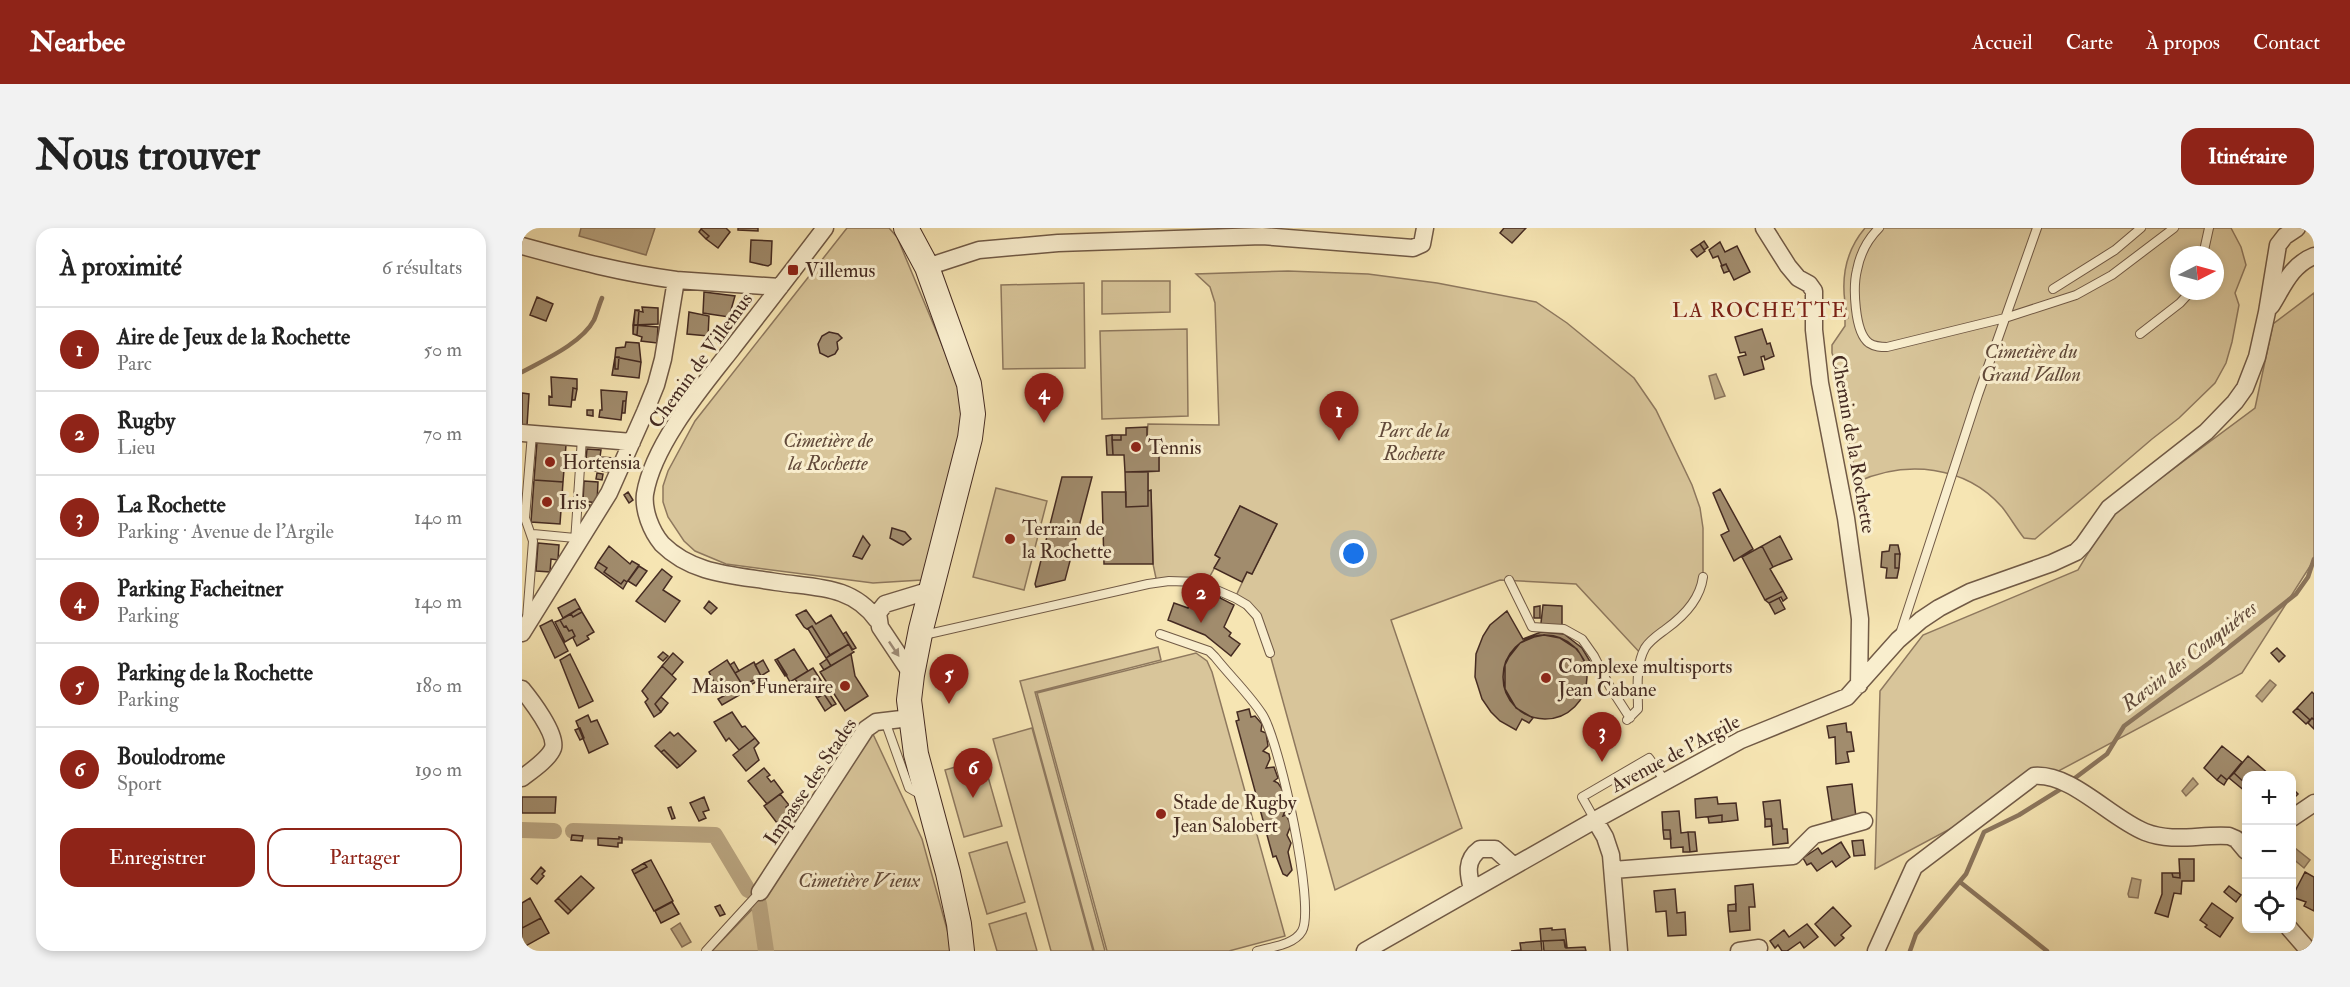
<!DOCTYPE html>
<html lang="fr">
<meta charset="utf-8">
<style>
body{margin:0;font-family:"IM FELL Double Pica",serif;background:#f2f2f2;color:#222}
.controls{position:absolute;right:18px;bottom:18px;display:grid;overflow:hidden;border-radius:12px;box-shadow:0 3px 9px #0003}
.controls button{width:54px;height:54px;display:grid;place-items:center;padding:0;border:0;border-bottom:2px solid #e0e0e0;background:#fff;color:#222;font:30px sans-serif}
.compass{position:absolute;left:1648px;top:18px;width:54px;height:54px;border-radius:50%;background:#fff;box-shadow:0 3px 9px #0003;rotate:84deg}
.you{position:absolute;left:832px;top:326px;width:21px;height:21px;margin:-15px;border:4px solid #fff;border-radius:50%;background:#1a73e8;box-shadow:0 0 0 9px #1a73e833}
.badge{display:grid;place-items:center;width:39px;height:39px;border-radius:50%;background:#8f2418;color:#fff;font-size:20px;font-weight:700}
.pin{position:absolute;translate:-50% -50px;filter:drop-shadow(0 2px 3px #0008)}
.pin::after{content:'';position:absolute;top:32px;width:21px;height:18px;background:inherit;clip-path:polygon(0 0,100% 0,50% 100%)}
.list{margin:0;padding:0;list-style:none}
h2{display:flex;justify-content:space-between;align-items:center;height:78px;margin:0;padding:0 24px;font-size:26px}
h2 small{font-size:20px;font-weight:400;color:#767676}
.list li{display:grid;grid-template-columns:39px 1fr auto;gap:18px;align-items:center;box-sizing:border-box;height:84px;padding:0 24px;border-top:2px solid #e0e0e0}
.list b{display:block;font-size:22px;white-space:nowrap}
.list p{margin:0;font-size:20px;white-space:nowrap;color:#767676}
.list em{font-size:20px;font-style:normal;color:#767676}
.actions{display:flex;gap:12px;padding:18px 24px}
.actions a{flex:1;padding:14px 0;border:2px solid #8f2418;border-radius:18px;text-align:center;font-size:21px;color:#8f2418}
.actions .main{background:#8f2418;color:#fff}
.icon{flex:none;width:33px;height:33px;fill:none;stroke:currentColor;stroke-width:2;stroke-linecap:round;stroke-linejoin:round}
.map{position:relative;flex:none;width:1792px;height:723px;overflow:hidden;border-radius:18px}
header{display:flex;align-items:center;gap:36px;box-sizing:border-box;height:84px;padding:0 30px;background:#8f2418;color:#fff}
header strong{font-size:28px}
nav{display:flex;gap:33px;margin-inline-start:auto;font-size:21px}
.intro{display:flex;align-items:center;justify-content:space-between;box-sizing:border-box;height:144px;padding:0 36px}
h1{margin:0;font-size:42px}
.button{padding:15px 27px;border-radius:18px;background:#8f2418;color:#fff;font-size:21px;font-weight:700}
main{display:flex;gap:36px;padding:0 36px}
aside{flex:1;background:#fff;border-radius:18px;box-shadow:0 3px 9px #0003}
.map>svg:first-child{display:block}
</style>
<header>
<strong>Nearbee</strong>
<nav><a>Accueil</a><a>Carte</a><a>À propos</a><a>Contact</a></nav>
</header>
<div class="intro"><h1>Nous trouver</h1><a class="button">Itinéraire</a></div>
<main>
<aside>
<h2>À proximité<small>6 résultats</small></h2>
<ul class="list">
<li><span class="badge">1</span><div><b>Aire de Jeux de la Rochette</b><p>Parc</p></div><em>50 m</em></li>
<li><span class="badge">2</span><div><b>Rugby</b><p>Lieu</p></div><em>70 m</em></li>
<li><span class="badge">3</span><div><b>La Rochette</b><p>Parking · Avenue de l'Argile</p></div><em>140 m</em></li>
<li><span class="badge">4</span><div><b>Parking Facheitner</b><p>Parking</p></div><em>140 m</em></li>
<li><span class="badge">5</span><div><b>Parking de la Rochette</b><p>Parking</p></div><em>180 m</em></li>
<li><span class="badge">6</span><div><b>Boulodrome</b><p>Sport</p></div><em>190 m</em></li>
</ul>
<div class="actions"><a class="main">Enregistrer</a><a>Partager</a></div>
</aside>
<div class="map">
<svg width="1792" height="723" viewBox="0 0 1792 723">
<rect width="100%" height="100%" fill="#f6e5b3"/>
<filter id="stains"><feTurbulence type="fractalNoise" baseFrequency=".00333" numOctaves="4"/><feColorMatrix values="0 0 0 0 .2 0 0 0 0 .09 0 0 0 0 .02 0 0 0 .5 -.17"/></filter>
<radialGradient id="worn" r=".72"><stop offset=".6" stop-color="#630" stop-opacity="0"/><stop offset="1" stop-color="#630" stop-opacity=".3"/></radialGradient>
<!-- green -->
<path fill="#d8c59a" stroke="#8e785e" stroke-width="1.5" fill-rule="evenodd" d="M325 0H367L375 9 433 148 440 175 438 205 400 352 351 355 204 336 173 323 162 313 146 289 141 274V258L146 243 173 193Z
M1343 0H1709L1719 19 1724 37 1713 65 1717 77 1710 114 1704 135 1693 155 1657 190 1630 211 1513 311 1502 310C1494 300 1488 289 1480 279 1443 237 1384 232 1335 254L1322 191V161L1310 125V117L1323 98V92L1326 90C1318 58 1321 26 1343 0ZM1657 27H1693V63H1657Z
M766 43 846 46 915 55 1014 74 1045 95 1112 150 1134 182 1170 257 1178 280 1181 300V349L1176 367 1120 427 1054 356 978 352 869 392 940 600 813 662 741 401 713 370 725 344 730 346 755 296 718 278 693 327 698 330 683 357 635 355 631 336 629 263H626V244L637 243V210H625L626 196 697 197 693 75 688 59 674 46Z
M580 53H648V84L580 86Z
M562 55 563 140 481 141 479 57Z
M1792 65V332L1720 445 1353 641 1358 463 1401 407 1556 342 1589 287 1733 180 1751 96Z
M665 101 666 188 580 191 578 103Z
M474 260 525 273 502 362 451 349Z
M636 419 639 432 513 464 583 723H572L498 453Z
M674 425 685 433 690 444 763 708 707 723H585L515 465Z
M510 500 571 723H529L471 511Z
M350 504 400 611 428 712V723H190L240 671Z
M461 531 480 598 442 609 423 542Z
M485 614 503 674 465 686 447 625Z
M504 685 515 723H475L467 696Z"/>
<!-- water -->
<path fill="#baa682" stroke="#8b755c" stroke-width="1.5" d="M59 0H133L124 27 57 8Z
M1194 146 1203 168 1193 171 1187 148Z
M1748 452 1754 457 1740 474 1734 468Z
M1671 550 1676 556 1664 568 1660 563Z
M1773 620 1788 632 1782 640 1770 630V625Z
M1610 650 1619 652 1616 670 1607 669 1606 666Z
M158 695 169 714 160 719 149 701Z"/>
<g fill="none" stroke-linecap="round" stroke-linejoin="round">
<!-- stream -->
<path stroke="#8b755c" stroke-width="4.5" d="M0 144C22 132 60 115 72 92 75 85 77 77 80 70
M1549 553 1585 526 1602 498 1687 435 1774 366 1786 349 1792 331
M1438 654 1525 723
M1388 723 1394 706 1444 646 1462 604 1497 587 1542 559"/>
<!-- canal -->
<path stroke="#baa682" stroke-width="16" d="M0 602 32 603
M51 603 193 607 226 662
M237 676 244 723"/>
</g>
<!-- building -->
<path fill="#a18c6d" stroke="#452b22" stroke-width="1.5" d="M180 0H204L208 4 196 20 184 11 187 8 179 1Z
M216 0H236V3L216 2Z
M982 0H1004L990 15 978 5Z
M179 1 187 8 184 11 177 4Z
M229 12 250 13 249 36 246 38 228 34Z
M1182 13 1186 19 1182 22 1178 16Z
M1198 14 1203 24 1215 18 1228 44 1212 52 1204 36 1200 38 1196 28 1191 30 1187 22Z
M1178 16 1183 23 1175 29 1169 22Z
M1204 36 1207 43 1202 45 1199 38Z
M182 64 213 68 207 89 181 85Z
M15 69 31 76 24 93 8 87Z
M120 79 136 80V96L111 97 113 82 121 84Z
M113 82H117L115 107 111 106Z
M167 84 187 88 186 108 165 106Z
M111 97 136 99 135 115 119 113 120 109 111 106Z
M1240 101 1245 116 1248 115 1252 128 1243 132 1242 128 1239 129 1242 141 1222 147 1216 129 1224 127 1223 124 1218 125 1213 109Z
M307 104 316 106 320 110 315 114 316 121 313 126 306 129 298 125 296 116 300 108Z
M104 114 117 115 119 134 93 129 94 120 103 119Z
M93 129H97L96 141H93Z
M93 129 119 134 117 150 90 147Z
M29 149 55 151V161L51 160 49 179 27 177V168L30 169Z
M51 160 55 161 53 172H50Z
M79 162 105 164 104 173H101L99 192 77 189 78 182H80Z
M0 165 7 166 5 198H0Z
M101 173H104L103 185H100Z
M65 182H71V188L65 187Z
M625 199V210H637V243L603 244 602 227H591L590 212H599V207H604V200Z
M590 207H599V212H590Z
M590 207 591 227H585L584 208Z
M15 214 44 217 41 254 12 252Z
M65 221 79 222 78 229 92 230 91 244 63 242Z
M603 244H626V278L604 279Z
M75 245 81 246 80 252 74 251Z
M540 249H570L543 352 514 359 513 356Z
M12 252 41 254 38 296 9 294Z
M62 253 76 254 75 275 61 273Z
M1198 261 1231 321 1212 333 1199 307 1207 303 1191 265Z
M629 262 631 336H582L580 264H604V279L626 278V263Z
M106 264 111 272 107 275 102 267Z
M60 277H68V281H60Z
M718 278 755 296 730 346 725 344 720 354 692 340 698 330 693 327Z
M370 300 383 304 389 311 381 317 377 315 368 310Z
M341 308 348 317 340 331 331 328Z
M1258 308 1270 331 1251 339 1240 318Z
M16 315 37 317 36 332 29 331 28 344 14 343Z
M1368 317H1376L1378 326H1373V340H1377L1375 350H1364L1365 340 1359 339 1360 324 1367 323Z
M87 318 108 336 110 333 117 337 105 354 102 352 99 356 82 344 85 340 76 334Z
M1240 318 1251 339 1248 341 1261 363 1243 372 1220 329Z
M1373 326H1378L1377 340H1373Z
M76 334 85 340 82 344 99 356 102 352 105 354 101 361 73 340Z
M117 338 125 343 114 358 106 353Z
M140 341 150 349 141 362 158 373 143 394 114 373Z
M676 360 699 368 698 370 712 377 702 399 709 405 707 408 718 416 709 428 683 407 646 392 652 375 666 380Z
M1261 363 1265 370 1261 373 1259 369 1247 375 1243 372Z
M1257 370 1263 381 1253 386 1247 375Z
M53 371 58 380 41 390 36 380Z
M187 373 195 380 189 386 182 380Z
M1021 377 1040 378V397H1021L1019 395Z
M1018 378V390H1012V379Z
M58 380 60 384 51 389 49 386Z
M284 382 294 396 309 387 327 416 308 427 290 398 285 401 282 399 274 387Z
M985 383 1001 411 1019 404 1042 406 1060 420 1072 440 1065 442 1062 432 1055 421 1038 410 1022 407 1012 409 998 415 987 429 983 437V461L994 480 1011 490 1007 495 1000 491 994 502 978 493 969 484 960 471 953 449 954 426 961 408 968 397Z
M60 384 72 404 65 408 67 411 55 418 51 410 53 408 50 402 47 403 44 398 42 399 38 392 49 386 51 389Z
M30 392 46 423 33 430 18 398Z
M38 392 42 399 44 398 47 403 50 402 53 408 43 414 33 394Z
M290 398 308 427 304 430 286 401Z
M324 404 334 420 330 422 321 406Z
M981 449a42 42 0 1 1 84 0a42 42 0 1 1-84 0Z
M327 416 332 424 309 438 304 430Z
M1755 420 1763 428 1757 434 1749 425Z
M272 421 286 443 268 454 255 431Z
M141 424 146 428 141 433 136 429Z
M151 425 161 434 150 447 140 438Z
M48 426 71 473 57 480 38 432Z
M329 426 333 448 346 468 323 483 298 444Z
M255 431 265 447 263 448 253 432Z
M305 431 309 438 302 442 298 436Z
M205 432 221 458 219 460 221 465 200 477 196 471 209 464 201 451 193 456 187 444Z
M241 432 247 443 239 448 233 437Z
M212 434 217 443 213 445 208 437Z
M232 434 239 448 221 458 213 445Z
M140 438 154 451 133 476 139 484 132 489 123 474 126 471 120 463Z
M291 440 314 476 310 478 302 466 295 470 288 458 281 463 273 451Z
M235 450 236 453 225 459 224 456Z
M1790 464 1792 466V492L1790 490 1788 492 1775 480Z
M302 466 310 478 303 483 295 470Z
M139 469 146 475 139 484 133 476Z
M1775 480 1788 492 1784 496 1771 484Z
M727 481 729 489 733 488 740 496 739 503 744 505 746 518 741 523 747 526 748 531 744 540 752 539 756 550 752 553 756 555 762 564 757 570 763 583 761 588 764 587 769 597 765 607 769 615 766 624 770 642 765 648 761 646 754 628 751 629 714 493 717 492 715 484Z
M210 484 220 499 223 498 233 510 217 522 207 510 204 513 192 494Z
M66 487 69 494 75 492 86 516 67 525 54 493Z
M1790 490 1792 492V501L1786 495Z
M1324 495 1325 504H1329L1332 523 1325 524 1327 534 1314 536 1313 509 1307 510 1305 498Z
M58 500 62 510 58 512 53 502Z
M148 504 152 508 156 505 174 523 158 538 142 522 139 524 133 518Z
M233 510 237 515 232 520 237 532 224 543 211 527Z
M1700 518 1720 534 1705 552 1699 547 1695 552 1682 540Z
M142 522 158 538 155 540 139 524Z
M1726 528 1748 547V548H1724V556L1712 545Z
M242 540 248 547 245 549 249 554 252 552 261 564 245 576 226 553Z
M1712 545 1724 556V564L1707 550Z
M1699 547 1705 552 1702 557 1695 552Z
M1330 556 1334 589 1310 592 1305 559Z
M1770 560 1776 566 1771 571 1770 570Z
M258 566 267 577 264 579 269 584 273 581 281 590 273 601 263 589 255 595 242 578Z
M0 569H34L33 585H0Z
M182 569 187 582 181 584 184 590 177 593 168 575Z
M1195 569 1196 576 1214 575 1216 592 1200 594V587L1174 590 1173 571Z
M1258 572 1261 601H1265L1266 615 1251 617 1249 591H1243L1241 574Z
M149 579 153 590 150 591 146 580Z
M1157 583 1159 605 1166 604 1168 624H1161V619L1149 620 1148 602H1141L1140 584Z
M1200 587V594L1187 595 1186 589Z
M1243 591H1249L1250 598 1243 599Z
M1141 602H1148L1149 611H1142Z
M1166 604H1173L1175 623 1168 624Z
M50 607 61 608 60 613 49 612Z
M97 609 100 610V615H96V619L76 617V610L97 611Z
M1341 612 1343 627 1332 628 1330 613Z
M1319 614 1328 629 1314 639 1310 633 1295 643 1289 635 1285 637 1281 630 1296 620 1300 626Z
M1657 631H1672V653H1660L1659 666 1652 665 1646 689 1633 685 1640 666V645H1650L1651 649 1658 650Z
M129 632 151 673 132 683 112 646 125 639 122 635Z
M122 635 125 639 112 646 110 642Z
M19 639 23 643 20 646 22 648 15 656 9 651Z
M1783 644 1792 649V683L1782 678 1784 674 1770 669Z
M1650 645H1658V650L1651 649Z
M59 648 72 660 49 683 36 670Z
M1231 656 1233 679H1227L1228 702 1208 704 1206 683H1214L1213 658Z
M1707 658 1719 667 1714 674 1702 664Z
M1153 661 1155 685 1163 684 1164 707 1146 708 1144 683 1134 684 1132 663Z
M8 670 19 690 0 700V675Z
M36 670 49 683 46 686 33 673Z
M150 674 157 686 139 695 133 683Z
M1690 675 1711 690 1698 709 1683 699 1685 697 1678 692Z
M1214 676V683H1206V677Z
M198 677 203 686 198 688 193 679Z
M1311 679 1329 698 1319 707 1322 710 1313 718 1293 696Z
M19 690 27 705 0 720V700Z
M1285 696 1296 709 1282 720 1278 714 1265 723H1260L1256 717 1253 720 1248 713 1262 702 1267 709Z
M1030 700V702L1043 701 1045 719H1043L1042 712 1019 713 1018 701Z
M1042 712 1044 720 1063 719 1064 723H1022L1021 713Z
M1019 713 1020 723H989L999 722 998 715Z"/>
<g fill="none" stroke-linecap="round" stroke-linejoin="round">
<!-- lane casing -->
<g stroke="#715a46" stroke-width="10">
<path id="lane" d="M1357 0C1346 11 1338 26 1335 42 1331 58 1332 104 1347 115 1353 119 1359 119 1365 119L1483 90 1554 67 1590 47 1652 0
M1681 27 1687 0
M1531 61 1593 22 1619 0
M1618 106 1658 75 1669 63
M11 306 53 310
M53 314 60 210
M987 352 1010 399 1042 401 1060 411 1072 428 1088 459 1108 490
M5 390 11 313 3 290 10 206
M638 406 687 423 693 429C708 448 727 466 740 486 757 511 794 679 780 703 772 717 749 719 735 723
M1378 406 1456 167 1515 0
M402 407 626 356 647 353 676 354 713 370 725 377 735 388 748 425
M1105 492 1116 481C1116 462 1113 438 1123 420 1128 412 1136 407 1144 401 1162 388 1178 372 1181 349
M363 493 387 560 394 564H402
M1073 592 1060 569 1127 530 1143 553
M184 723 238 664"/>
</g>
<!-- street casing -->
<g stroke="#715a46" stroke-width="19">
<path id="street" d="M303 0C272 41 240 82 209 122 179 160 131 217 123 266 121 282 129 303 140 316 171 347 213 347 254 354 294 360 330 357 355 392
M1242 0 1266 38 1276 50 1287 56 1292 63V102L1298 155 1324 290 1338 391 1337 457
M0 18C51 32 101 45 154 52
M405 39 457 22 536 15 740 8 891 20 900 16 903 0
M1749 78C1761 59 1769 37 1792 28
M0 205 110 214
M0 405 87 265 123 184 134 157 141 131 154 52 258 59
M390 447 358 399 356 385 363 376 409 362
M0 461C9 472 35 506 31 520 27 531 9 543 0 550
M1770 590 1792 575
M1073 592 1083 609 1089 627 1097 723
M1091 642 1271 628 1292 607 1342 593
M950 661C946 646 943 632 958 621H973L992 638
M238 664 344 501 354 494 388 490
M1767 700 1787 723
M843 723 1073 592 1219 512 1325 469 1376 412 1399 392 1417 380 1448 364 1530 335 1554 324 1561 317 1587 280 1684 204 1713 174 1723 160 1735 129 1745 84 1756 17 1763 8 1775 0
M1217 723 1237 720
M1354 723 1392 639 1512 548C1550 545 1588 590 1623 604 1651 615 1678 606 1707 608L1714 611 1724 623"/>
</g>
<!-- secondary casing -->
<g stroke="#452b22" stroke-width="26">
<path id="secondary" d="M384 0 405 39 447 156 451 186 448 210 399 401 390 447 387 472 394 526 426 645 437 696 440 723"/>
</g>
<!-- lane -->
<use href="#lane" stroke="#f9eece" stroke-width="8"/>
<!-- street -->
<use href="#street" stroke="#f9eece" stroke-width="16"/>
<!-- secondary -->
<use href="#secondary" stroke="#f9eece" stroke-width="24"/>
</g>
<!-- one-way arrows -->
<defs><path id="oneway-solid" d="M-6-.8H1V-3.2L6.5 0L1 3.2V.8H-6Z" transform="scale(1.5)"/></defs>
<use fill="#9f8c78" href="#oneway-solid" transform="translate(372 421) rotate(56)"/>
<!-- markers -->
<g fill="#8f2418" stroke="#f9eece" stroke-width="2">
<rect x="265" y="36" width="12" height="12" rx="3"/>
<circle cx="614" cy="219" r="6"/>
<circle cx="28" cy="234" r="6"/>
<circle cx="25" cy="274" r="6"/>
<circle cx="488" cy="311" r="6"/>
<circle cx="1024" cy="450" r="6"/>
<circle cx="323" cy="458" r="6"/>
<circle cx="639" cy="586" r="6"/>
</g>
<g text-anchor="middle" stroke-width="6" stroke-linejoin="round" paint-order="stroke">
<!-- poi labels -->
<g font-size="20" fill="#452b22" stroke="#f9eece" text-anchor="start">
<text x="283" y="49">Villemus</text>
<text x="626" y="226">Tennis</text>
<text x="40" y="241">Hortensia</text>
<text x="37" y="281">Iris</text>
<text x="500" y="307">Terrain de<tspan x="500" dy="23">la Rochette</tspan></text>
<text x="1036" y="445">Complexe multisports<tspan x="1036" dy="23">Jean Cabane</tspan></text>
<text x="311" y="465" text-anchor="end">Maison Funeraire</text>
<text x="651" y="581">Stade de Rugby<tspan x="651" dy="23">Jean Salobert</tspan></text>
</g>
<!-- park labels -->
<g font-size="20" font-style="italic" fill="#624a3a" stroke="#f9eece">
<text x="1509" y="130">Cimetière du<tspan x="1509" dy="23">Grand Vallon</tspan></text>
<text x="892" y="209">Parc de la<tspan x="892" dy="23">Rochette</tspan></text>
<text x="306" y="219">Cimetière de<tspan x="306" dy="23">la Rochette</tspan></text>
<text x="337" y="659">Cimetière Vieux</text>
</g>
<!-- street labels -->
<g font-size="20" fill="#452b22" stroke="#f9eece">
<text transform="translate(178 132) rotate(-54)" y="7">Chemin de Villemus</text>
<text transform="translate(1332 216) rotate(80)" y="7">Chemin de la Rochette</text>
<text transform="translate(1153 525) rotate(-28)" y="7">Avenue de l'Argile</text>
<text transform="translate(288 553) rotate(-56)" y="7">Impasse des Stades</text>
</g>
<!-- neighbourhood labels -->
<g font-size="21" letter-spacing="1.5" fill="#7a1f14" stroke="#f9eece">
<text x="1238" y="89">LA ROCHETTE</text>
</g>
<!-- water labels -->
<g font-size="21" font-style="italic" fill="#624a3a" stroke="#f9eece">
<text transform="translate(1667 428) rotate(-38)" y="7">Ravin des Couquiéres</text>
</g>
</g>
<rect width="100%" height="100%" filter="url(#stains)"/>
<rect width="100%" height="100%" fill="url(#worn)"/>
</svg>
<div class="controls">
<button>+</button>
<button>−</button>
<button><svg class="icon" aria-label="locate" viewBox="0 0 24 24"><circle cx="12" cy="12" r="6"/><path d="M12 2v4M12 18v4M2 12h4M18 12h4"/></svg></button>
</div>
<svg class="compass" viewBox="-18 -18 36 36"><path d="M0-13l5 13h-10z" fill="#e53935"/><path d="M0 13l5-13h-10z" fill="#767676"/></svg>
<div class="you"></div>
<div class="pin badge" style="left:817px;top:213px">1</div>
<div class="pin badge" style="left:679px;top:395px">2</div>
<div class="pin badge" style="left:1080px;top:534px">3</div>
<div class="pin badge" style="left:522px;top:195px">4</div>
<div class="pin badge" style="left:427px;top:476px">5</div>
<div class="pin badge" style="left:451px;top:570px">6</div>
</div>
</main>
